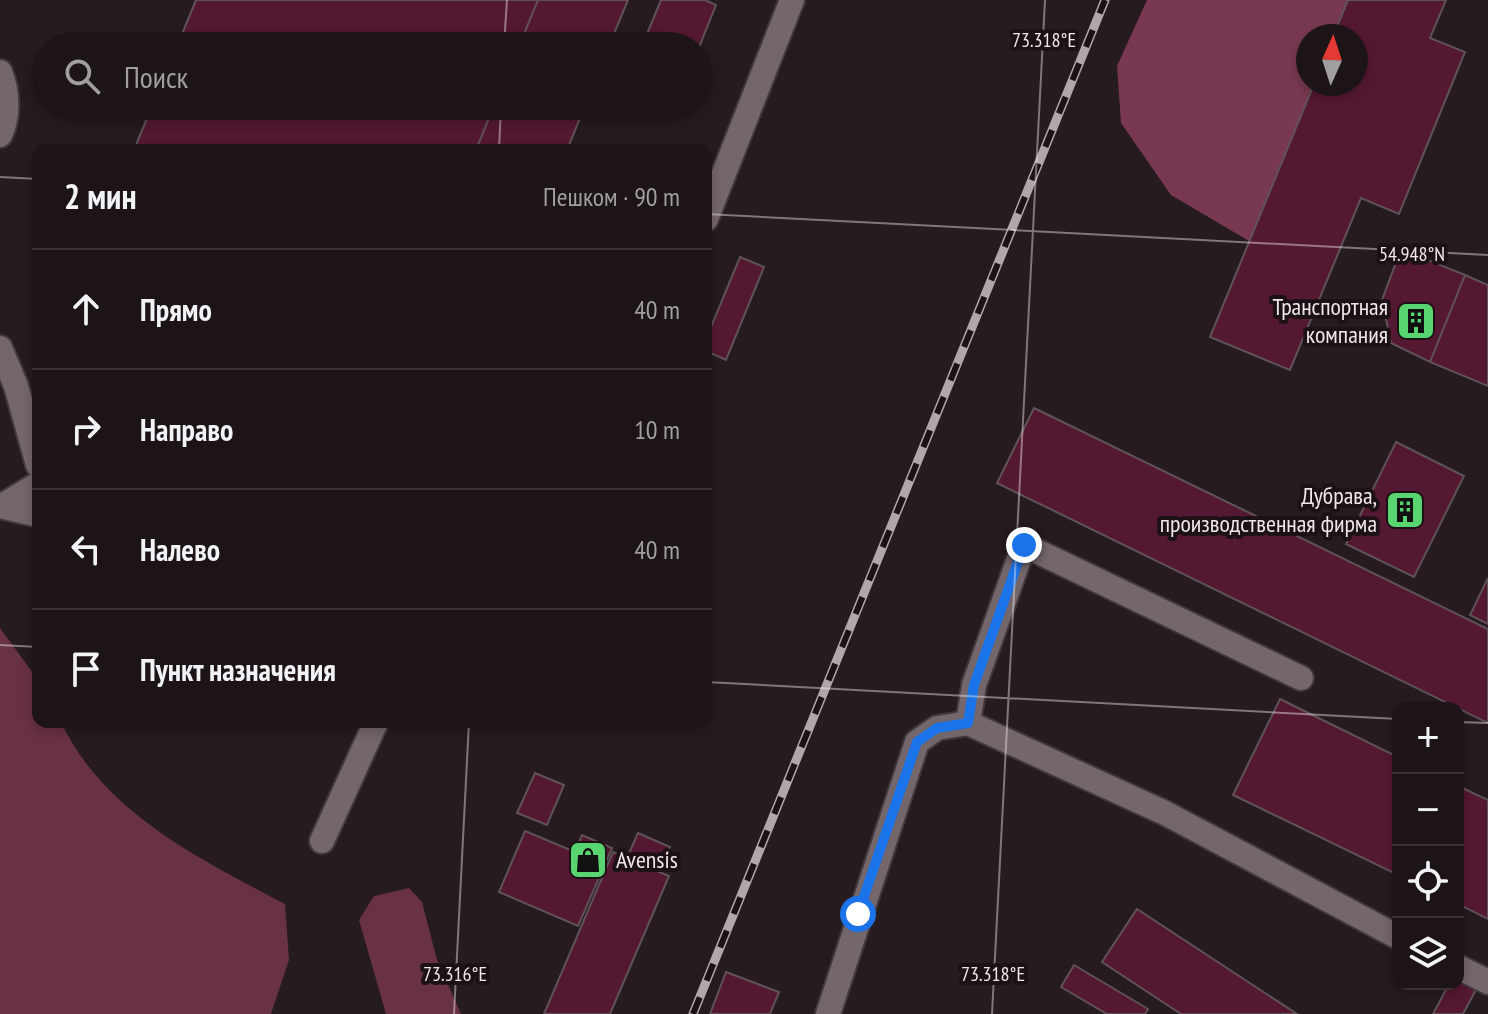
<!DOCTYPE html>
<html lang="ru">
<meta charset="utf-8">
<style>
body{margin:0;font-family:"PT Sans Narrow",sans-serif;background:#251d20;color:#f1f3f6}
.controls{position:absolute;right:24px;bottom:24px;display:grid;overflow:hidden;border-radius:16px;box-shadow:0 4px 12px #0003}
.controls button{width:72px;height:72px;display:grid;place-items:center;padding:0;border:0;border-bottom:2px solid #3a3336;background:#1c1417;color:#f1f3f6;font:40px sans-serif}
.compass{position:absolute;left:1296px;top:24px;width:72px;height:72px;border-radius:50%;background:#1c1417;box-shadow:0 4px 12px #0003;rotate:3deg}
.stop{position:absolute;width:24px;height:24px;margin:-18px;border:6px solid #1a73e8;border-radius:50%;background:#fff}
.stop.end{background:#1a73e8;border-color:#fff;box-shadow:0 2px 8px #0008}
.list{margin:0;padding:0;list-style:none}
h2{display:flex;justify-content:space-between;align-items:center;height:104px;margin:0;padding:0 32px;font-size:34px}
h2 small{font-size:26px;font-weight:400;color:#a09ea1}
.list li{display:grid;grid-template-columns:52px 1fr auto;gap:24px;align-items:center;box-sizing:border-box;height:120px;padding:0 32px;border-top:2px solid #3a3336}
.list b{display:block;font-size:30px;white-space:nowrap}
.list em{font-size:26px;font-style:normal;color:#a09ea1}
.icon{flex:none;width:44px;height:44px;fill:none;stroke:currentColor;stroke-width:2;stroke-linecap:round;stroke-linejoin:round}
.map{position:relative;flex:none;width:1488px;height:1014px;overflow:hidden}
.search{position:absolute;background:#1c1417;box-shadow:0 4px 12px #0003;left:32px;top:32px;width:680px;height:88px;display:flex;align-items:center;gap:20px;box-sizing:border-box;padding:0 28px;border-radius:44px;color:#a09ea1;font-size:30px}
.panel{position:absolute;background:#1c1417;box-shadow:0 4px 12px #0003;left:32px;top:144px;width:680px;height:584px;border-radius:16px}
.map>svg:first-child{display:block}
</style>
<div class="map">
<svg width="1488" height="1014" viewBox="0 0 1488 1014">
<rect width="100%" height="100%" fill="#261b1f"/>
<!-- green -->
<path fill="#693146" d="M0 628 38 680V722H61C104 813 200 859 285 904L289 960 271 1014H0Z
M409 888 422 902 437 960 461 1014H386L359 920 374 896Z"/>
<!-- forest -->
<path fill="#793851" d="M1147 0H1348L1333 36H1308V84H1314L1249 241 1171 195 1121 123 1117 66Z"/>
<!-- building -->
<path fill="#551832" stroke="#5f5357" stroke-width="2" d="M196 0H538L519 46H177Z
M538 0H628L609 46H519Z
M661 0H705L716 5 698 50V46H642Z
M1348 0H1446L1430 38 1465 52 1399 214 1361 198 1290 370 1210 337 1314 84H1356V36H1333Z
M152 106H494L476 150H134Z
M494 106H585L567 150H476Z
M1401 249 1465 275 1430 362 1391 343 1382 300Z
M740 257 764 267 726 360 706 351V339Z
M1465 275 1488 285V386L1430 362Z
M1034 408 1488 629V723L997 483Z
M1396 442 1464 476 1414 577 1346 544Z
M1488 578V624L1470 615Z
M1280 699 1398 757V875L1233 795Z
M535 773 564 785 547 825 517 813Z
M1458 786 1488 800V919L1458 904Z
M525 831 575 852 582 835 612 848 578 926 499 892Z
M638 833 670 847 659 872 669 876 610 1014H544L613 852 627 858Z
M1137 909 1297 1014H1181L1102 962Z
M1074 965 1148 1009 1145 1014H1107L1061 987Z
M726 972 779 992 770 1014H710Z
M1458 973 1479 984 1463 1014H1433L1449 984H1458Z"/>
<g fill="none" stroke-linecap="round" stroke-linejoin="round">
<!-- minor casing -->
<g stroke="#40383a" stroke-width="28">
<path id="minor" d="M0 72C8 91 9 117 0 135
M706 219 792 0
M0 348 16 386 38 465
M0 506 38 515
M2 506 38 484
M968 723 1165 813 1398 937
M322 841 376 722
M1458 967 1488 982
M828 1014 917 742 937 728 968 723 974 685 1024 545 1301 678"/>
</g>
<!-- minor -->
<use href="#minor" stroke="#74676b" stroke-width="24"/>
<!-- rail casing -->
<g stroke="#afa7aa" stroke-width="9">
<path id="rail" d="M693 1014 1105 0"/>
</g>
<!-- rail -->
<use href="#rail" stroke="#1c1216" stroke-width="6" stroke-dasharray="18" stroke-linecap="butt"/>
</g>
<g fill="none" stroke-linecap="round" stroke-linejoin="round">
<!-- route -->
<path stroke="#1a73e8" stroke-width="10" d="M858 914 917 742 937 728 968 723 974 685 1024 545"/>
</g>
<!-- ticks -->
<path fill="none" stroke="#efe8ea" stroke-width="2" stroke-opacity="0.45" d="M504 46 507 0M499 150 501 106M0 177 38 179M706 214 1488 255M0 645 38 647M706 682 1398 719M1458 722 1488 723M454 1014 469 722M992 1014 1045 0"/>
<!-- icons -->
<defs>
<g id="building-square" transform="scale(2)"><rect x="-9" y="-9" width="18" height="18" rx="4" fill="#58d570" stroke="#1c1216"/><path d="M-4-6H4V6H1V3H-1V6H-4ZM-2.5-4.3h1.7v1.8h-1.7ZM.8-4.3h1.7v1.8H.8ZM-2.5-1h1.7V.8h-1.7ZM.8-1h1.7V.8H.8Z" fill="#111"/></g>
<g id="shop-square" transform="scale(2)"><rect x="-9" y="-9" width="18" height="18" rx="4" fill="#58d570" stroke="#1c1216"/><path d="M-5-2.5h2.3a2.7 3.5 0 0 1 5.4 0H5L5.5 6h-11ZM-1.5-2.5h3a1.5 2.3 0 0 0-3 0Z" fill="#111"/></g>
</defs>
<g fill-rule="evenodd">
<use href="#building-square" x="1416" y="321"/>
<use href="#building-square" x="1405" y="510"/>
<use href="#shop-square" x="588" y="860"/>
</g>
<g text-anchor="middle" stroke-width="8" stroke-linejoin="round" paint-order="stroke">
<!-- poi labels -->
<g font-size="24" fill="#efe8ea" stroke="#1c1216" text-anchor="end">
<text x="1388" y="315">Транспортная<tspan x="1388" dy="28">компания</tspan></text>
<text x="1377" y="504">Дубрава,<tspan x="1377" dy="28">производственная фирма</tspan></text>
<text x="616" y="868" text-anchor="start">Avensis</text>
</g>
</g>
<g font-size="20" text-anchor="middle" fill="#efe8ea" stroke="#1c1216" stroke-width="8" stroke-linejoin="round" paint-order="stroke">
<text x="1044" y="47">73.318°E</text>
<text x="1412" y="261">54.948°N</text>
<text x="455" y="981">73.316°E</text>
<text x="993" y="981">73.318°E</text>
</g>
</svg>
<div class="controls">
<button>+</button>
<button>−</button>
<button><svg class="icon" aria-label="locate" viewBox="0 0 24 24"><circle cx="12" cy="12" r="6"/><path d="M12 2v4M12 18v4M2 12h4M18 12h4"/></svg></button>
<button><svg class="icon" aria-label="layers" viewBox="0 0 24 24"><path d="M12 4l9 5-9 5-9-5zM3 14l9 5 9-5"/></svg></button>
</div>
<svg class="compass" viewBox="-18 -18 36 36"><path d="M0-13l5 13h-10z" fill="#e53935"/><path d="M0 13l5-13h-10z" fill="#a09ea1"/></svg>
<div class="stop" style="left:858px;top:914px"></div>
<div class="stop end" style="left:1024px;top:545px"></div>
<div class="search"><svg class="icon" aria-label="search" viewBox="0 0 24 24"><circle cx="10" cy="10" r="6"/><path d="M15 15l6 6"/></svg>Поиск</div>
<section class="panel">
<h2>2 мин<small>Пешком · 90 m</small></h2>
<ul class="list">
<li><svg class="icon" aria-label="ahead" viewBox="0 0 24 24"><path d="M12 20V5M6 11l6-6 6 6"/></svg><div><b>Прямо</b></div><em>40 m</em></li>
<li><svg class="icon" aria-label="right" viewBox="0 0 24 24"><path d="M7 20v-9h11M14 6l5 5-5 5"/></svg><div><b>Направо</b></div><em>10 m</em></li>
<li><svg class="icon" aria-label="left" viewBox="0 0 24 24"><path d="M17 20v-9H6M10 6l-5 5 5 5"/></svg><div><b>Налево</b></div><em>40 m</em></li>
<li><svg class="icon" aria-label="arrive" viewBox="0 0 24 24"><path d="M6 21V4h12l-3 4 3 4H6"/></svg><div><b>Пункт назначения</b></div></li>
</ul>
</section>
</div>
